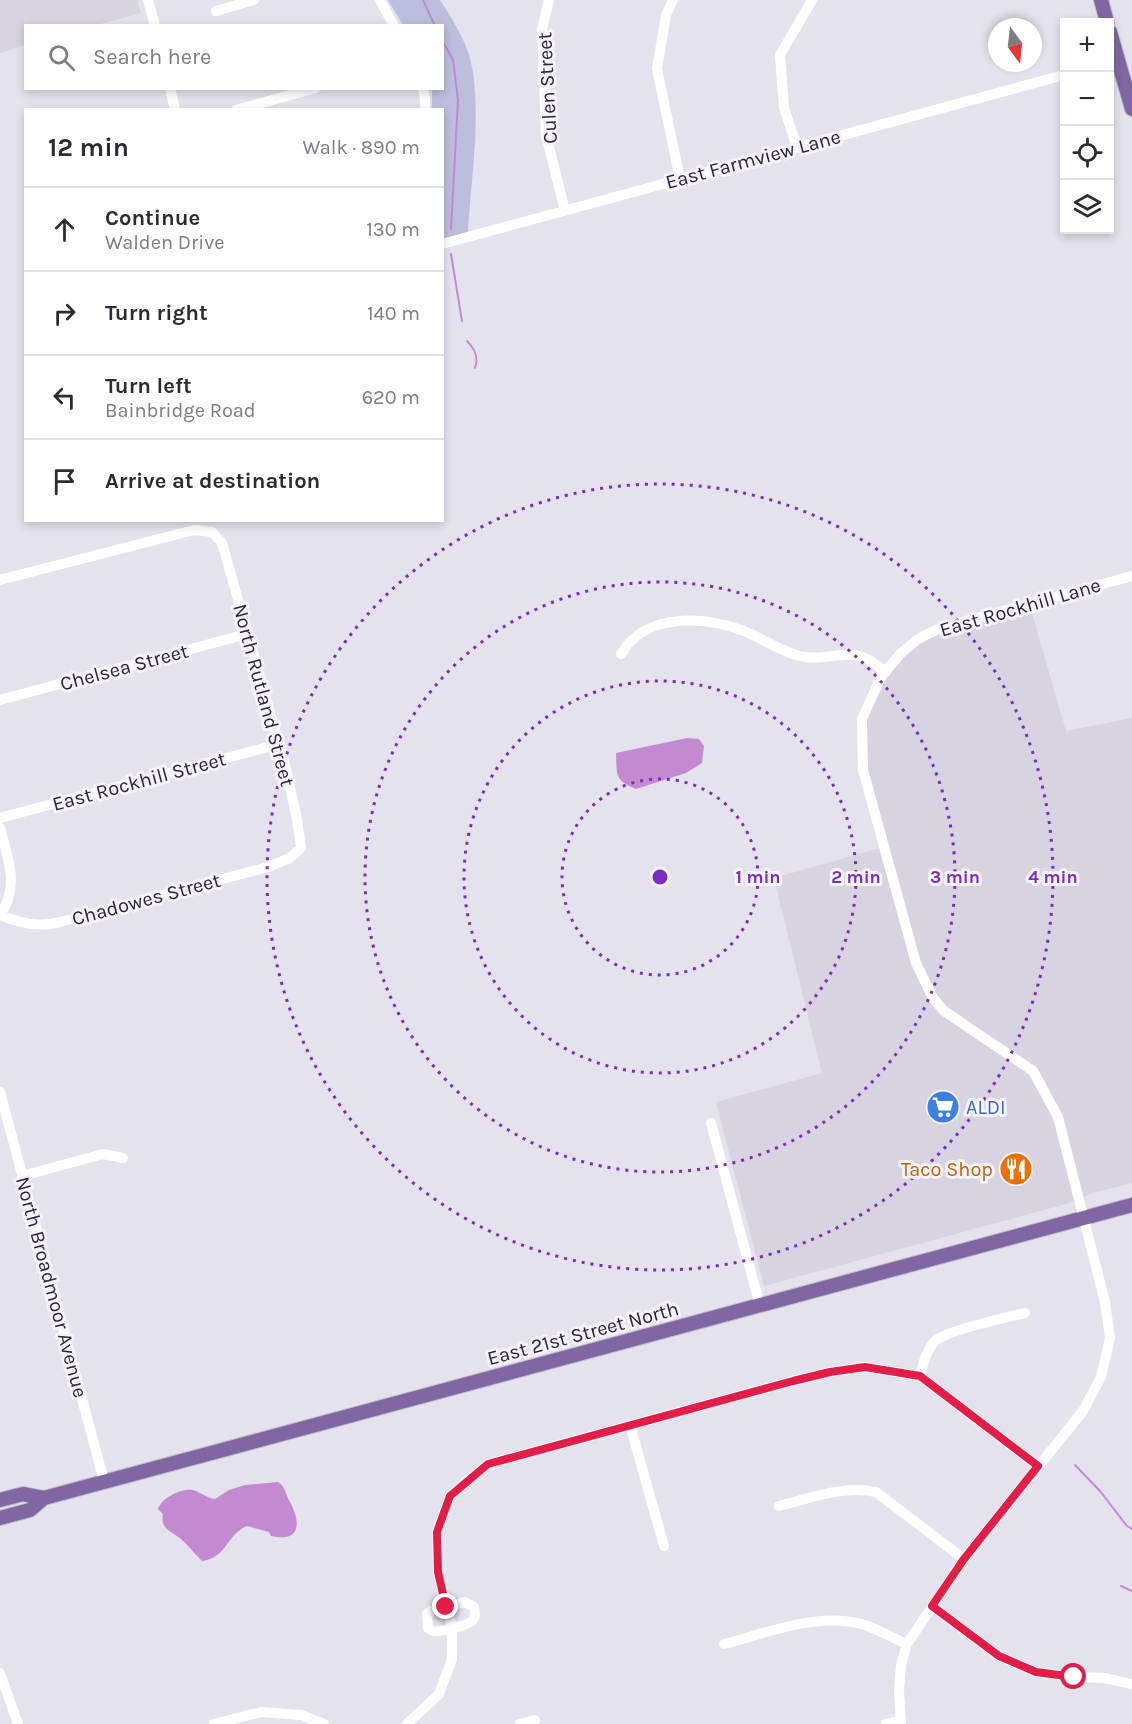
<!DOCTYPE html>
<meta charset="utf-8">
<style>
body{margin:0;font-family:Karla,sans-serif;background:#f2f2f3;color:#2b2b33}
.controls{position:absolute;right:18px;top:18px;display:grid;overflow:hidden;border-radius:0px;box-shadow:0 3px 9px #0003}
.controls button{width:54px;height:54px;display:grid;place-items:center;padding:0;border:0;border-bottom:2px solid #e1e1e2;background:#fff;color:#2b2b33;font:30px sans-serif}
.compass{position:absolute;left:988px;top:18px;width:54px;height:54px;border-radius:50%;background:#fff;box-shadow:0 3px 9px #0003;rotate:165deg}
.stop{position:absolute;width:18px;height:18px;margin:-14px;border:4px solid #e11d48;border-radius:50%;background:#fff}
.stop.end{background:#e11d48;border-color:#fff;box-shadow:0 2px 6px #0008}
.list{margin:0;padding:0;list-style:none}
h2{display:flex;justify-content:space-between;align-items:center;height:78px;margin:0;padding:0 24px;font-size:26px}
h2 small{font-size:20px;font-weight:400;color:#7c7c81}
.list li{display:grid;grid-template-columns:39px 1fr auto;gap:18px;align-items:center;box-sizing:border-box;height:84px;padding:0 24px;border-top:2px solid #e1e1e2}
.list b{display:block;font-size:22px;white-space:nowrap}
.list p{margin:0;font-size:20px;white-space:nowrap;color:#7c7c81}
.list em{font-size:20px;font-style:normal;color:#7c7c81}
.icon{flex:none;width:33px;height:33px;fill:none;stroke:currentColor;stroke-width:2;stroke-linecap:round;stroke-linejoin:round}
.map{position:relative;flex:none;width:1132px;height:1724px;overflow:hidden}
.search{position:absolute;background:#fff;box-shadow:0 3px 9px #0003;left:24px;top:24px;width:420px;height:66px;display:flex;align-items:center;gap:15px;box-sizing:border-box;padding:0 21px;border-radius:0px;color:#7c7c81;font-size:22px}
.panel{position:absolute;background:#fff;box-shadow:0 3px 9px #0003;left:24px;top:108px;width:420px;height:414px;border-radius:0px}
.map>svg:first-child{display:block}
</style>
<div class="map">
<svg width="1132" height="1724" viewBox="0 0 1132 1724">
<rect width="100%" height="100%" fill="#e4e2ec"/>
<!-- built -->
<path fill="#d7d3e0" d="M0 0H137L141 13 97 25 26 26 25 45 0 53Z
M1029 603 1066 731 1132 718V1183L1093 1193 1066 1204 764 1286 716 1102 822 1073 774 878 884 847 863 770 862 719 886 672 940 628Z"/>
<!-- green -->
<path fill="#bbbedd" d="M388 0H440C452 19 466 40 471 62 482 115 471 177 468 232L443 239 442 110 432 109V89L442 88V26L403 25Z"/>
<!-- water -->
<path fill="#c48ad1" d="M687 738 699 739 704 746 702 763 686 773 636 789C614 780 617 775 616 753Z
M278 1482C286 1487 285 1494 290 1502 301 1522 301 1543 271 1536L269 1532 247 1526C226 1535 227 1558 202 1561 195 1554 188 1545 181 1539 172 1531 160 1530 163 1514L158 1509C162 1497 185 1486 196 1491 203 1494 207 1498 215 1499L229 1490 245 1485Z"/>
<g fill="none" stroke-linecap="round" stroke-linejoin="round">
<!-- stream -->
<path stroke="#c48ad1" stroke-width="2" d="M423 0 435 26
M442 40 453 60 458 100 451 229
M451 254 462 321
M467 341C475 349 479 357 475 368
M1075 1465 1100 1491 1127 1526 1132 1529
M1121 1586 1132 1591"/>
<!-- major casing -->
<g stroke="#c0bdc5" stroke-width="16">
<path id="major" d="M1101 0 1107 22
M1110 32 1132 109
M0 1500 23 1494 44 1498 1132 1205
M0 1518 30 1510 44 1498"/>
</g>
<!-- minor -->
<path stroke="#fff" stroke-width="10" d="M148 0 155 26
M380 0 394 26
M549 0 542 29 546 135 565 211
M673 0 666 15 657 69 680 179
M216 11 254 0
M170 88 175 110
M423 88 425 99V110
M236 110 316 88
M797 147 784 108 780 55 812 0
M442 244 1064 75
M0 580 194 530 212 532 222 543 285 765 297 819 301 848 290 858 268 867 56 923C36 927 20 923 0 915
M621 654C645 613 702 616 741 630 761 637 779 651 800 656 821 662 842 650 863 657 871 660 879 667 886 672
M0 700 247 634
M0 818 279 744
M0 828C8 858 20 887 0 915
M0 1092 104 1481
M711 1123 760 1306
M22 1176 103 1154 123 1158
M920 1376C923 1364 926 1351 935 1341 945 1331 1008 1317 1025 1313
M630 1425 664 1546
M779 1506C811 1498 843 1485 876 1492L964 1559
M465 1602 474 1607C475 1612 476 1617 472 1621 469 1625 437 1633 433 1631 431 1631 430 1629 428 1628L427 1614 431 1611Z
M932 1606 999 1656 1036 1672 1074 1677 1104 1678 1132 1684
M724 1644C768 1633 819 1611 865 1625 879 1630 893 1638 907 1644
M0 1673 18 1724
M214 1724 261 1712 301 1715 324 1724
M407 1724 439 1694 452 1659V1628L438 1572 437 1532 450 1496 488 1464 793 1381 830 1372 865 1367 920 1376 1038 1466
M520 1724 535 1720
M886 1724 900 1721
M901 1724 899 1691 901 1665 907 1644 964 1559 1083 1411 1101 1377 1110 1338 1105 1302 1058 1117 1033 1071 944 1011 933 998 916 963 863 770 862 719 881 677 901 653 918 639 940 628 1132 576"/>
<!-- major -->
<use href="#major" stroke="#7e67a2" stroke-width="14"/>
</g>
<g fill="none" stroke-linecap="round" stroke-linejoin="round">
<!-- route -->
<path stroke="#e11d48" stroke-width="8" d="M446 1607 438 1572 437 1532 450 1496 488 1464 793 1381 830 1372 865 1367 920 1376 1038 1466 964 1559 932 1606 999 1656 1036 1672 1074 1677"/>
</g>
<!-- distance rings -->
<g fill="none" stroke="#7b2cbf" stroke-width="3" stroke-dasharray="3 6">
<circle cx="660" cy="877" r="98"/>
<circle cx="660" cy="877" r="196"/>
<circle cx="660" cy="877" r="295"/>
<circle cx="660" cy="877" r="393"/>
</g>
<!-- icons -->
<defs>
<g id="supermarket-disc" transform="scale(1.725)"><circle r="9.5" fill="#3f7fe0" stroke="#f4f3f9"/><path d="M-6-5.5h2.5l.6 2H6L4.5 2H-2.5L-4.4-4H-6ZM-1.5 3.2a1.3 1.3 0 1 0 .1 0ZM3 3.2a1.3 1.3 0 1 0 .1 0Z" fill="#fff"/></g>
<g id="restaurant-disc" transform="scale(1.725)"><circle r="9.5" fill="#e8710a" stroke="#f4f3f9"/><path d="M-5-6h1v4h1v-4h1v4h1v-4h1v5L-1.5 .5V6h-2V.5L-5-1ZM5-6V6H3V1.5H1.5Q1.5-4 5-6Z" fill="#fff"/></g>
</defs>
<g fill-rule="evenodd">
<use href="#supermarket-disc" x="943" y="1107"/>
<use href="#restaurant-disc" x="1016" y="1169"/>
</g>
<g text-anchor="middle" stroke-width="6" stroke-linejoin="round" paint-order="stroke">
<!-- street labels -->
<g font-size="20" fill="#2d223d" stroke="#f4f3f9">
<text transform="translate(547 88) rotate(-93)" y="7">Culen Street</text>
<text transform="translate(753 159) rotate(-15)" y="7">East Farmview Lane</text>
<text transform="translate(1020 607) rotate(-16)" y="7">East Rockhill Lane</text>
<text transform="translate(124 667) rotate(-15)" y="7">Chelsea Street</text>
<text transform="translate(264 695) rotate(75)" y="7">North Rutland Street</text>
<text transform="translate(139 781) rotate(-15)" y="7">East Rockhill Street</text>
<text transform="translate(146 899) rotate(-15)" y="7">Chadowes Street</text>
<text transform="translate(52 1287) rotate(75)" y="7">North Broadmoor Avenue</text>
<text transform="translate(583 1333) rotate(-15)" y="7">East 21st Street North</text>
</g>
<!-- shop labels -->
<g font-size="20" fill="#366cbe" stroke="#f4f3f9" text-anchor="start">
<text x="966" y="1114">ALDI</text>
</g>
<!-- food labels -->
<g font-size="20" fill="#c56008" stroke="#f4f3f9" text-anchor="end">
<text x="993" y="1176">Taco Shop</text>
</g>
</g>
<circle cx="660" cy="877" r="9" fill="#7b2cbf" stroke="#f4f3f9" stroke-width="3"/>
<g font-size="18" text-anchor="middle" font-weight="bold" fill="#7b2cbf" stroke="#f4f3f9" stroke-width="6" stroke-linejoin="round" paint-order="stroke">
<text x="758" y="883">1 min</text>
<text x="856" y="883">2 min</text>
<text x="955" y="883">3 min</text>
<text x="1053" y="883">4 min</text>
</g>
</svg>
<div class="controls">
<button>+</button>
<button>−</button>
<button><svg class="icon" aria-label="locate" viewBox="0 0 24 24"><circle cx="12" cy="12" r="6"/><path d="M12 2v4M12 18v4M2 12h4M18 12h4"/></svg></button>
<button><svg class="icon" aria-label="layers" viewBox="0 0 24 24"><path d="M12 4l9 5-9 5-9-5zM3 14l9 5 9-5"/></svg></button>
</div>
<svg class="compass" viewBox="-18 -18 36 36"><path d="M0-13l5 13h-10z" fill="#e53935"/><path d="M0 13l5-13h-10z" fill="#7c7c81"/></svg>
<div class="stop" style="left:1074px;top:1677px"></div>
<div class="stop end" style="left:446px;top:1607px"></div>
<div class="search"><svg class="icon" aria-label="search" viewBox="0 0 24 24"><circle cx="10" cy="10" r="6"/><path d="M15 15l6 6"/></svg>Search here</div>
<section class="panel">
<h2>12 min<small>Walk · 890 m</small></h2>
<ul class="list">
<li><svg class="icon" aria-label="ahead" viewBox="0 0 24 24"><path d="M12 20V5M6 11l6-6 6 6"/></svg><div><b>Continue</b><p>Walden Drive</p></div><em>130 m</em></li>
<li><svg class="icon" aria-label="right" viewBox="0 0 24 24"><path d="M7 20v-9h11M14 6l5 5-5 5"/></svg><div><b>Turn right</b></div><em>140 m</em></li>
<li><svg class="icon" aria-label="left" viewBox="0 0 24 24"><path d="M17 20v-9H6M10 6l-5 5 5 5"/></svg><div><b>Turn left</b><p>Bainbridge Road</p></div><em>620 m</em></li>
<li><svg class="icon" aria-label="arrive" viewBox="0 0 24 24"><path d="M6 21V4h12l-3 4 3 4H6"/></svg><div><b>Arrive at destination</b></div></li>
</ul>
</section>
</div>
